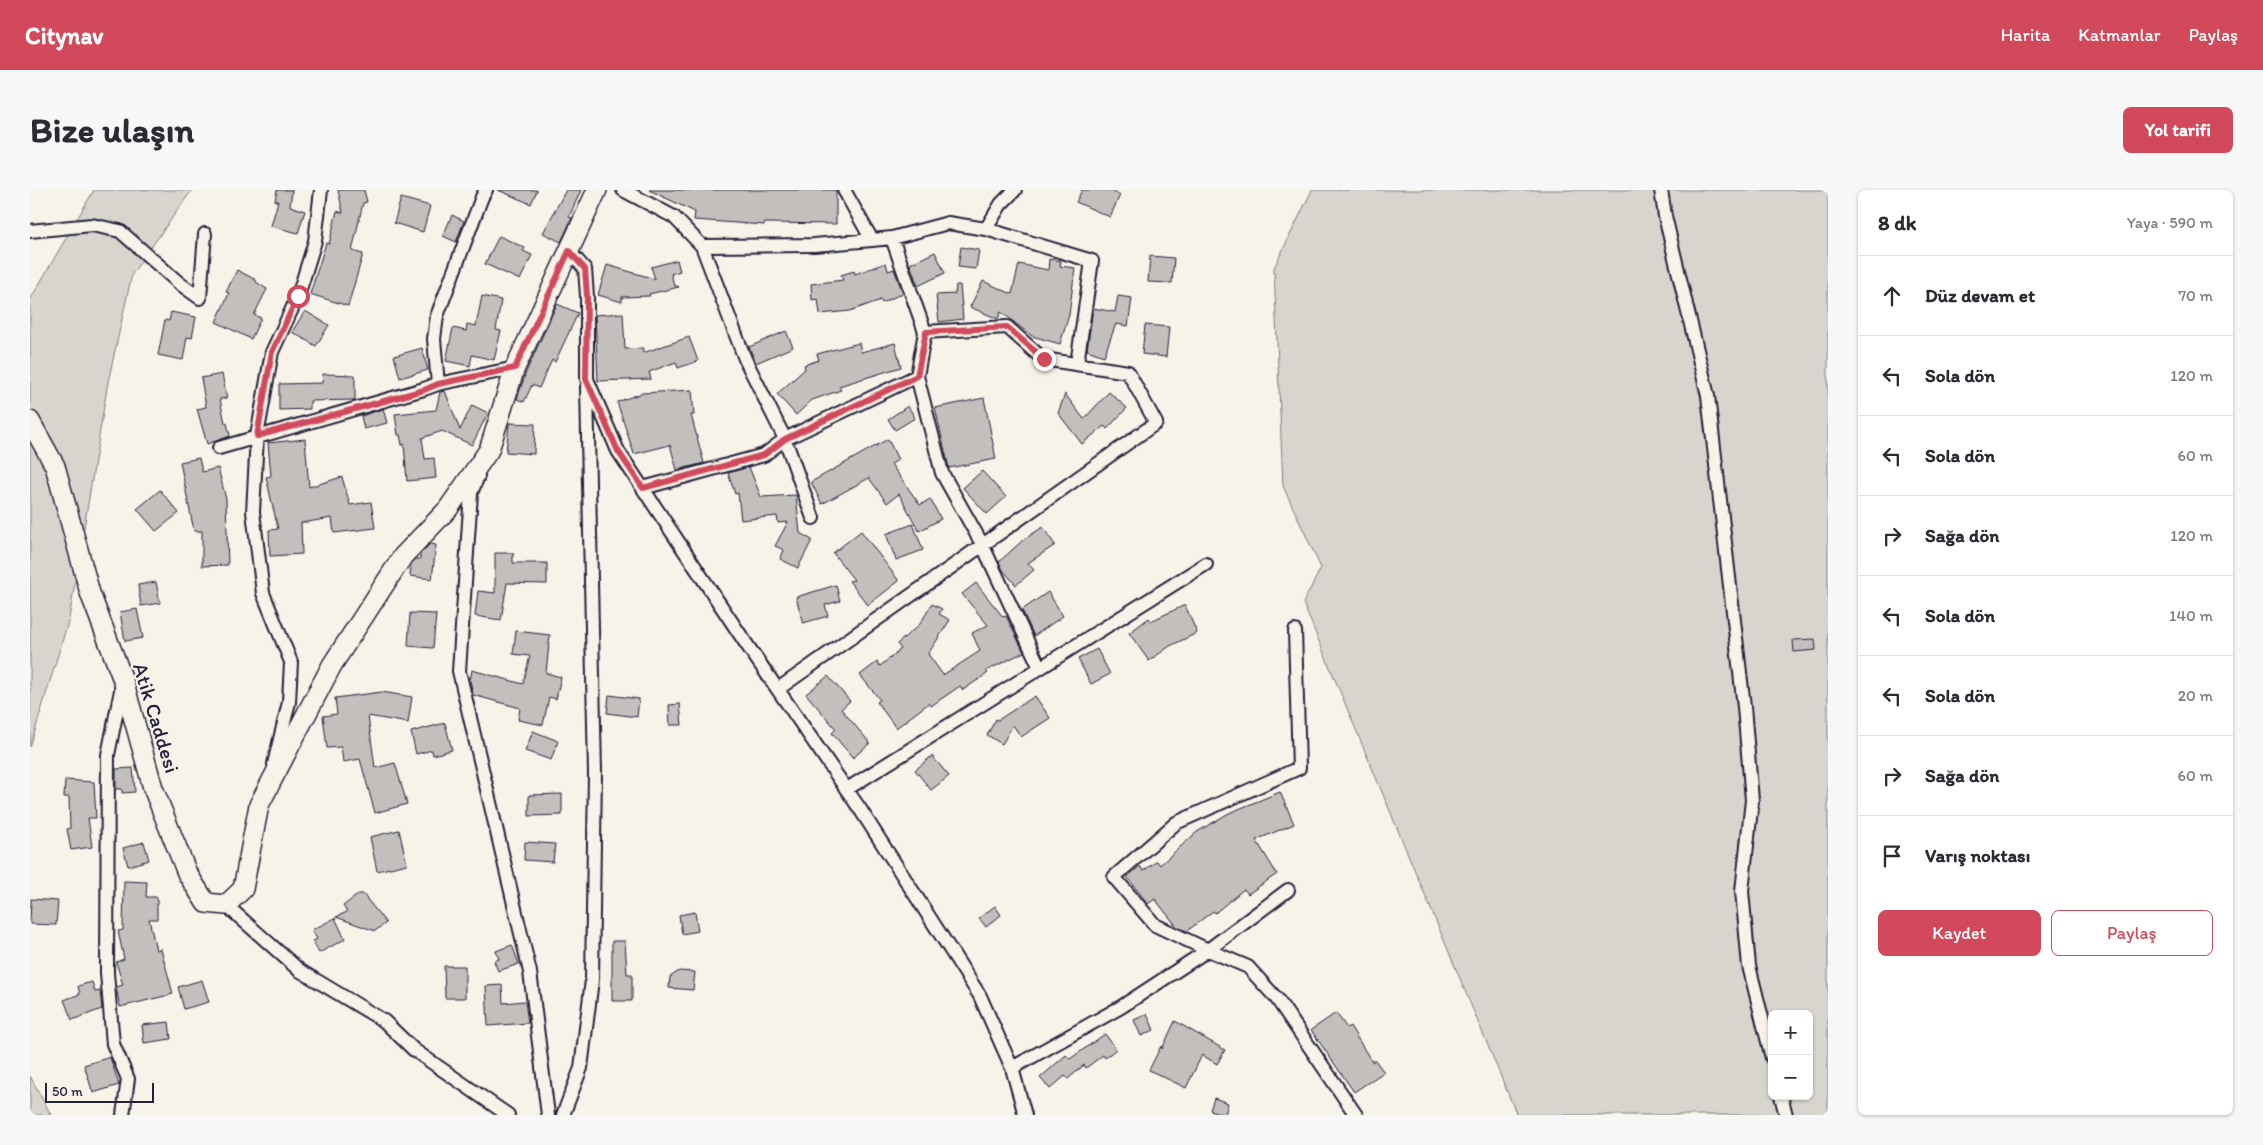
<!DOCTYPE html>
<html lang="tr">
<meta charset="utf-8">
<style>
body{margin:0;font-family:Itim,sans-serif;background:#f7f7f7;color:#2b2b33}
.controls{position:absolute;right:15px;bottom:15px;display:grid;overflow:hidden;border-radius:8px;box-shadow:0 1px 4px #0004}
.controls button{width:45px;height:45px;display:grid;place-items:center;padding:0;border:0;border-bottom:1px solid #e1e1e2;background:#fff;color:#2b2b33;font:25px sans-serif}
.scale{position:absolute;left:15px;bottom:12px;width:109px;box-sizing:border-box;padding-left:5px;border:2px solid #22223b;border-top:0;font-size:14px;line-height:18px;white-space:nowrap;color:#22223b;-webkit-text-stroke:4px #f7f3e8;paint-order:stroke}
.stop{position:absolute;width:15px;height:15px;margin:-11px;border:4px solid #d1495b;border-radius:50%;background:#fff}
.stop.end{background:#d1495b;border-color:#fff;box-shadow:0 1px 5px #0008}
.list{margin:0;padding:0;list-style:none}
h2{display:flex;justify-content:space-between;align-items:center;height:65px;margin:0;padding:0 20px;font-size:21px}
h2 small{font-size:16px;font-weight:400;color:#7c7c81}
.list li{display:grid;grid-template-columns:32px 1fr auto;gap:15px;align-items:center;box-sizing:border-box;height:80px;padding:0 20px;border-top:1px solid #e1e1e2}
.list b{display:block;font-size:19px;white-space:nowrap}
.list em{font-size:16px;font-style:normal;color:#7c7c81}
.actions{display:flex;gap:10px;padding:15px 20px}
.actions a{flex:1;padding:11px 0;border:1px solid #d1495b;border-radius:8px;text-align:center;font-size:18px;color:#d1495b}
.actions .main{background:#d1495b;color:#fff}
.icon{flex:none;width:28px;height:28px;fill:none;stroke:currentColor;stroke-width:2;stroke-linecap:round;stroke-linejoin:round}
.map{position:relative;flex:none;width:1798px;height:925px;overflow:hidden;border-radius:8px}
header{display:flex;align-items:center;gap:30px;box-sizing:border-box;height:70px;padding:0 25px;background:#d1495b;color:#fff}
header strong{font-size:24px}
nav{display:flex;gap:28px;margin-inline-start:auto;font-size:18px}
.intro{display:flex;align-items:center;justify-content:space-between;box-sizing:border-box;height:120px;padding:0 30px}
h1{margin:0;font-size:35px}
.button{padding:12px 22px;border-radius:8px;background:#d1495b;color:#fff;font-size:18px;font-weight:700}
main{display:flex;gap:30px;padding:0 30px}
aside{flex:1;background:#fff;border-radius:8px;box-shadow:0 1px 4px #0004}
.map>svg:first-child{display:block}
</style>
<header>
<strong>Citynav</strong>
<nav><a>Harita</a><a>Katmanlar</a><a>Paylaş</a></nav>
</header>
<div class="intro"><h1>Bize ulaşın</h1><a class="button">Yol tarifi</a></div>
<main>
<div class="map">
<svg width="1798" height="925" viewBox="0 0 1798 925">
<rect width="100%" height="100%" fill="#f7f3e8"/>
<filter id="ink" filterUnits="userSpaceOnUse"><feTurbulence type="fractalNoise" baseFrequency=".02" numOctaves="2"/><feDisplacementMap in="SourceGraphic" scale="10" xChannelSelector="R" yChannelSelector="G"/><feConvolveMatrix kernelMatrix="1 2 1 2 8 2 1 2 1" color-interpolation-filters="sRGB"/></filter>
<g filter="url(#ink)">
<!-- green -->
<path fill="#d8d5cf" stroke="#7d7c85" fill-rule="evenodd" d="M64 0H162L102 84 78 192 39 429 0 557V110Z
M1282 0H1798V925H1487L1273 413 1291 378 1253 296 1244 78ZM1742 824H1779V906H1742Z
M0 886 21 925H0Z"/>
<!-- building -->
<path fill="#c2bfbd" stroke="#22223b" d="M247 0H262L260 16 275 21 268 43 241 36 248 11H245Z
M308 0H334L337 12 333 13 322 61 333 64 318 116 280 104 296 53 299 54 307 21 313 23Z
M468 0H507L501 14Z
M536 0H551L539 27 542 28 531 52 513 43Z
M619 0H806V34L735 33 734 35 664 30 665 22Z
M1052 0H1079L1090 5 1080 27 1046 12Z
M371 8 400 16 393 42 364 33Z
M422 25 434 31 426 52 413 46Z
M469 46 495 58 493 61 502 65 490 90 455 74Z
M931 57 949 60 946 79 928 77Z
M905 62 915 83 888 96 880 74Z
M1120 66 1144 68 1142 93 1118 92Z
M1019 69 1031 71 1030 76 1045 78 1039 125 1030 154 1002 146 971 122 968 129 940 117 953 91 982 104 989 74 1018 80Z
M647 70 650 81 641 84 644 95 649 97 619 104 620 106 592 107V112L568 105 577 75 625 89 621 77Z
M856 73 858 81 864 79 873 103 852 113 851 110 820 121 790 124 788 109 782 110 781 94 813 90 811 85 824 81 825 84Z
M207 80 226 90V92L237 99 224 125 231 128 221 149 186 132 199 103 196 102Z
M926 95H930L933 129 909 132 906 105 925 104Z
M452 106 471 110 466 140 471 141 464 170 442 165 440 176 416 171 423 138 436 141 437 134 446 136Z
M1088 106 1102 108 1098 136 1086 134 1074 166 1057 160 1063 118 1085 122Z
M527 114 548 123 525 172 522 170 509 198 502 195 494 212 487 209 496 182Z
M275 121 299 135 286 156 262 142Z
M141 122 166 127 162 148 157 147 153 170 128 165 135 130 139 131Z
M593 123 595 159 613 158V163L659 147 668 171 648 178 646 172 619 182 621 189 568 191 565 125Z
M1115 135 1139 137 1136 167 1112 164Z
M756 141 763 157 726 173 719 157Z
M829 153 831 162 865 153 871 177 809 196 811 200 782 210 766 225 747 204 775 179 774 175 789 170 787 164Z
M392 158 398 180 370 188 364 166Z
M192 184 197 208 190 209 195 233H197L200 246 177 254 167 219 176 217 171 188Z
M293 184 325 185V210L280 211V219L249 220V194L292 193Z
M662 200 664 225H661L674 273 647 280 640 255 604 264 587 212 612 203Z
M415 201 430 240 442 215 458 223 442 255 412 241 392 248 395 269 404 268 406 288 377 291 374 254 372 255 370 245H368L365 224 406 220 410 202Z
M1079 202 1097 218 1077 239 1074 236 1052 254 1028 223 1035 204 1054 229Z
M954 208 966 269 919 278 905 218Z
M878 216 885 228 865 240 858 229Z
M353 219 357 233 334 239 331 226Z
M479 233 505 234 504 264 476 262Z
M275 249 279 297 312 287 320 315 341 312 345 338 304 343 302 328 271 333 272 364 240 366 239 340 248 339 236 287 241 286 238 253Z
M858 249 868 270 861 274 890 315 900 309 911 329 889 341 869 304 857 313 839 288 792 314 781 292Z
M169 268 172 282 188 278 196 309 198 375 172 376V341H164L150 272Z
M719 277 731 307 766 305 770 343 782 350 768 378 750 369 754 360 745 356 758 332 748 333 747 326 711 330 708 303 705 304 698 283Z
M952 281 976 307 957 324 933 298Z
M130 300 149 323 126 341 107 319Z
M883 334 893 360 866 370 856 344Z
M1013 337 1025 355 998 373 1004 380 986 395 973 380 969 372 993 350Z
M831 341 869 391 838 415 819 391 824 390 803 363Z
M400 354 406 355 402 389 380 386 381 374 386 369H390V364Z
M465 363H483V373H517V394L477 393 471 430 445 426 448 401 465 403Z
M126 392 130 413 111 416 108 395Z
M946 393 973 427 976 426 994 462 956 481 958 483 933 500 930 496 901 516 899 513 866 538 847 512 850 510 830 485 847 472 850 476 871 459 867 454 890 434 902 414 912 419 909 424 920 430 898 464 913 485 950 461 942 443 958 435 932 404Z
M806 395 810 411 795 415 798 426 773 433 766 407Z
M1018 402 1033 426 1004 446 992 420Z
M1155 415 1167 443 1140 456 1119 471 1099 443 1119 428 1121 431Z
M107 419 113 448 95 451 90 422Z
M380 423 406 424 403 458 378 456Z
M486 441 520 445 516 483 531 487 526 509 519 507 513 535 488 530 490 518 443 505 440 490 442 480 493 494 500 466 483 464Z
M1785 449 1786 460 1764 462 1763 450Z
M1067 459 1080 484 1061 494 1048 469Z
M798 486 820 511 811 519 840 553 823 568 802 543 806 539 776 504Z
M352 502 382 507 378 533 338 526 345 578 365 573 377 614 345 623 330 569 313 572 311 557 297 558 293 526 307 524 305 508Z
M579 505 609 509 607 527 577 523Z
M1005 506 1020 528 991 547 983 535 972 554 957 545 966 529 968 530Z
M650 514 652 535H640L639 515Z
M415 533 422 560 403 565 402 560 386 564 381 542Z
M503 541 528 551 521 570 495 561Z
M902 566 919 586 901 600 885 580Z
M103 578 105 602 92 603V599H86V579Z
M35 590 64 592 66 628H58L62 657 41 660 37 639 40 638 39 607H34Z
M1250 602 1264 634 1226 650 1247 684 1218 704 1214 699 1185 723 1183 721 1157 741 1147 737 1125 709 1118 714 1097 687 1110 676 1113 681 1127 671 1130 675 1167 642 1199 623Z
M532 604V625L499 626V605Z
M369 640 377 674 347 681 340 647Z
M114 652 119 670 98 676 93 658Z
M495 652 525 654 523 672 494 670Z
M94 691 117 692 116 707H127V729H119L126 760 131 759 143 804 90 817 86 797 93 795 86 772 94 769 88 741 93 740Z
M329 704H333L356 733 345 741 306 727 317 722 313 716Z
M1 709 28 711 26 735 0 734Z
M965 716 971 725 956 737 949 728Z
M665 722 668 741 652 744 649 725Z
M305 728 315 749 289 763 283 751 287 749 282 740Z
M582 751H595L597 784H602V811H582Z
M482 755 489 774 468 781 464 771 469 769 466 761Z
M414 776H435V808H415Z
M649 781 665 782 663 800 639 798 640 787Z
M172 790 179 812 154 819 148 797Z
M62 792 65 802 70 801 72 819 42 830 34 810 50 804 48 796Z
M472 795 473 813 495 811 498 833 458 836 456 796Z
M1306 823 1317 838 1320 836 1342 872 1345 870 1354 882 1324 902 1281 840Z
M1117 824 1124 840 1111 846 1104 830Z
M1145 831 1195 860 1187 874 1172 865 1156 898 1119 880 1131 856 1132 859Z
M139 832 141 849 114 853 112 835Z
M1075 844 1086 859 1075 868 1073 865 1056 878 1054 875 1038 889 1035 886 1020 899 1010 888 1036 865 1040 869Z
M80 867 89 895 63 903 54 875Z
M1184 908 1198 913 1195 925 1180 920Z"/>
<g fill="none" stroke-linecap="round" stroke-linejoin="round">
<!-- street casing -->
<g stroke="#22223b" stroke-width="16">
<path id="street" d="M593 0 644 27 672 56 784 55 842 50 862 48 918 33 956 39 1062 71 1047 174
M814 0 842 50
M1631 0 1635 26 1678 206 1714 517 1722 610 1712 701 1719 776 1742 868
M956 39 971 14 985 0
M0 41 62 35 90 41 149 93 170 108 175 44
M862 48 895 142
M672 56 715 169 755 249 783 328
M539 61 555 79 557 106V189L588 261 715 452 830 619 950 806 982 878 995 925
M887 186 912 283 952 354 1010 478
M408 194 404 149 407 126 452 7 456 0
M189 258 394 199 408 194 485 178
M448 286 441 303 429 481 500 782 518 925
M613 298 734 265 755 249 887 186 895 142 977 137 1013 169 1098 182 1126 233 748 499
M92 495 78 565 77 783 83 854 98 889 93 925
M244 574 259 512 261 472 233 403 223 322 227 246 242 162 268 106 285 51 291 0
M817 599 1176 374
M1258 700 1178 760 1125 735 1084 687 1146 633 1269 578 1265 441
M196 715 269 780 354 831 384 860 478 925
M982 878 1091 817 1178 760 1218 777 1247 809 1326 925
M1751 906 1756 925
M533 925 551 878 562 790 565 583 557 197"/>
</g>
<!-- secondary casing -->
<g stroke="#22223b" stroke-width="22">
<path id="secondary" d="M0 231 25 276 60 403 93 490 123 598 157 683 176 713 196 715 213 699 229 615 302 475 373 366 418 319 459 260 485 178 567 0"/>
</g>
<!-- street -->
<use href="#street" stroke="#f7f3e8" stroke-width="12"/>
<!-- secondary -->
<use href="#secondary" stroke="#f7f3e8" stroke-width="19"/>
</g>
</g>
<g fill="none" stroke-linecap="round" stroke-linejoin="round" filter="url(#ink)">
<!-- route -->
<path stroke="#d1495b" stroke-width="6" d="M268 106 242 162 227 246 394 200 408 194 485 178 539 61 555 79 557 106 556 189 588 261 613 298 734 265 755 249 887 186 896 142 977 137 1014 169"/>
</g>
<g text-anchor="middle" stroke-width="4.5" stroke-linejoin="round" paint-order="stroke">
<!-- street labels -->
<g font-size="21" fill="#22223b" stroke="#f7f3e8">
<text transform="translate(126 528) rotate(73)" y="7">Atik Caddesi</text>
</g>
</g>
</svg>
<div class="controls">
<button>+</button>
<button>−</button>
</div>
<div class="scale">50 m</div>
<div class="stop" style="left:268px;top:106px"></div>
<div class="stop end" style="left:1014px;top:169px"></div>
</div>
<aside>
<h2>8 dk<small>Yaya · 590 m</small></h2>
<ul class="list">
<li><svg class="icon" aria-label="ahead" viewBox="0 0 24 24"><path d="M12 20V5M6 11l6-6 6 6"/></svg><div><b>Düz devam et</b></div><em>70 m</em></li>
<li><svg class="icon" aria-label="left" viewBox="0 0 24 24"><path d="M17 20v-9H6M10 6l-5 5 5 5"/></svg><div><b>Sola dön</b></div><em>120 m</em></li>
<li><svg class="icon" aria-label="left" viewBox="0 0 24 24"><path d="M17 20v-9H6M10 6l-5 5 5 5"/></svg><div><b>Sola dön</b></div><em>60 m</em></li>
<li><svg class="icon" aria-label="right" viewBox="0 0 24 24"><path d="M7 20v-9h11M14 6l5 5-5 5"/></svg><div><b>Sağa dön</b></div><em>120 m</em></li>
<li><svg class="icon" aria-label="left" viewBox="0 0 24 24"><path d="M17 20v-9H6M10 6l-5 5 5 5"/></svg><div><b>Sola dön</b></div><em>140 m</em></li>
<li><svg class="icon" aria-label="left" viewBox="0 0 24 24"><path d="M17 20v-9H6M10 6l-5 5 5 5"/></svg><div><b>Sola dön</b></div><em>20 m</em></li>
<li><svg class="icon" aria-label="right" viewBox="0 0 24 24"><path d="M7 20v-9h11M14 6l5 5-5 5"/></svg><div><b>Sağa dön</b></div><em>60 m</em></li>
<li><svg class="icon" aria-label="arrive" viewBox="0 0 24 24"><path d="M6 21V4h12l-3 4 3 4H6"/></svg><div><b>Varış noktası</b></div></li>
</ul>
<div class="actions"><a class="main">Kaydet</a><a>Paylaş</a></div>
</aside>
</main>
